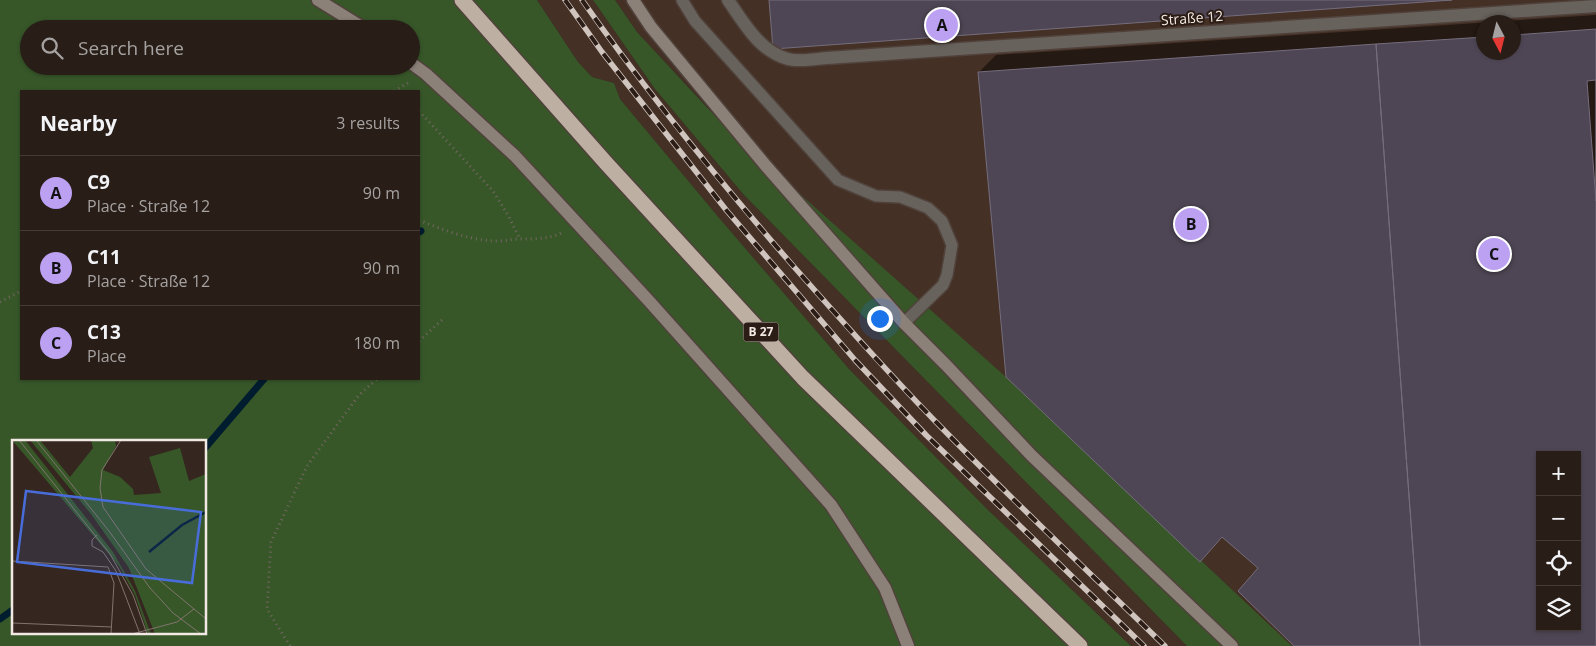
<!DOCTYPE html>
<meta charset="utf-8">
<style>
body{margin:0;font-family:"Open Sans",sans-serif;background:#342a24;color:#f1f3f6}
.controls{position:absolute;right:15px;bottom:15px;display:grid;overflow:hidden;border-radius:0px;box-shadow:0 1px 4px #0004}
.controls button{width:45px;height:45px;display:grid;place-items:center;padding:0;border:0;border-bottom:1px solid #443b36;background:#281d17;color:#f1f3f6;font:25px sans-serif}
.compass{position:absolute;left:1476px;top:15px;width:45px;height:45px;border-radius:50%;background:#281d17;box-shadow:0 1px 4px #0004;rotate:173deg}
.you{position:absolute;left:879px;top:318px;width:18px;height:18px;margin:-12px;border:4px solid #fff;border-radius:50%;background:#1a73e8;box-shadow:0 0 0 8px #1a73e833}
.badge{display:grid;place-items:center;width:32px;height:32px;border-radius:50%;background:#bca0f2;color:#111;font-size:16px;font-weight:700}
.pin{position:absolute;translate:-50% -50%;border:2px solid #fff;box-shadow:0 1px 5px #0006}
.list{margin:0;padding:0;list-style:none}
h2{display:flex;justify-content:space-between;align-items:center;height:65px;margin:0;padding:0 20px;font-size:21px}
h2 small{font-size:16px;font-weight:400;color:#a5a2a1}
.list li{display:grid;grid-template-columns:32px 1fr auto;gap:15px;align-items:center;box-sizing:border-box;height:75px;padding:0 20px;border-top:1px solid #443b36}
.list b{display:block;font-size:19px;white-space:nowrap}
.list p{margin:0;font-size:16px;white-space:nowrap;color:#a5a2a1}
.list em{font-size:16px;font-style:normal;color:#a5a2a1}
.icon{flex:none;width:28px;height:28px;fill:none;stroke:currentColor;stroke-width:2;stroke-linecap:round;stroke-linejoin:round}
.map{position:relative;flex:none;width:1596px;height:646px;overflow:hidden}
.search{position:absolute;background:#281d17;box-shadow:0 1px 4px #0004;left:20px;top:20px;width:400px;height:55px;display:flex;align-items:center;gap:12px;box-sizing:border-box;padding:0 18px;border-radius:28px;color:#a5a2a1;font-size:19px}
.panel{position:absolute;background:#281d17;box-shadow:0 1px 4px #0004;left:20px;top:90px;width:400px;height:290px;border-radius:0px}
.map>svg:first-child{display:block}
</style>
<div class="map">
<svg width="1596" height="646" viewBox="0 0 1596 646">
<rect width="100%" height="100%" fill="#35271f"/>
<!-- built -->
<path fill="#443025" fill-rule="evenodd" d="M537 0H593L655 89 744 195 1187 646H1131L987 509 849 369 720 219 620 99 614 83 592 77 578 62Z
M615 0H1596V646H1292L1006 377 782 187 637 32ZM1484 22H1514V52H1484ZM1540 455H1577V627H1540Z"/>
<!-- green -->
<path fill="#375729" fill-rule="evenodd" d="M0 0H537L578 62 592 77 614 83 620 99 720 219 849 369 987 509 1131 646H0ZM29 29H411V66H29ZM21 91H419V379H21ZM14 441H205V632H14Z
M593 0H615L637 32 729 131 1006 377 1292 646H1187L744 195 655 89Z"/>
<!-- shadow -->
<path fill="#0007" fill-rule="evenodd" d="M1596 15V646H1296L1260 567 1222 536 979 72 996 55ZM1484 22H1514V52H1484ZM1540 455H1577V627H1540Z"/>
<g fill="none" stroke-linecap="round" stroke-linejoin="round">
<!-- stream -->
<path stroke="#001c2f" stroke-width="7" d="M419 232 421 231
M205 448 264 379
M0 619 14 609"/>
</g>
<!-- building -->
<path fill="#4e4654" stroke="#756d7c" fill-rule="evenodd" d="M769 0H1452L773 49Z
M1596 29V646H1420L1376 44 1484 37V52H1514V35ZM1540 455H1577V627H1540Z
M1376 44 1420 646H1294L1238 591 1258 568 1222 537 1200 562 1006 377 978 72Z
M1596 80V201L1587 81Z"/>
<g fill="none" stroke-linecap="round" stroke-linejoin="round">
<!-- lane casing -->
<g stroke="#50423b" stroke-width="14">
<path id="lane" d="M682 0 695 21 838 180 876 196 900 197 928 208 942 221 952 245 947 275 943 285 904 323"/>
</g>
<!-- street casing -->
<g stroke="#50423b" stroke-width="15">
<path id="street" d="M728 0C744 23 759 51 788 59 799 62 815 59 827 58L1596 6"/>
</g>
<!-- secondary casing -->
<g stroke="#50423b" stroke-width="15">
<path id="secondary" d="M318 0 365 29
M633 0 651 27 766 166 904 323 946 365 1032 456 1232 646
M411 63 426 74 515 156 649 301 831 505 885 588 908 646"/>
</g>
<!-- highway casing -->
<g stroke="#50423b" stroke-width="18">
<path id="highway" d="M462 0 606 163 803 378 1080 646"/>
</g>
<!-- path -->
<path stroke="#736760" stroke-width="3" stroke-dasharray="1 4" stroke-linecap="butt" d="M394 91 408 83
M419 111 493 191 508 215 520 239
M419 220C443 230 471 241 498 241 506 241 513 239 521 239 536 239 550 239 563 232
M0 302 21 291
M419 341 442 320
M290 646 267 609 271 542 307 466 359 395 377 379"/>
<!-- lane -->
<use href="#lane" stroke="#68625d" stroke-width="11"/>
<!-- street -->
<use href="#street" stroke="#68625d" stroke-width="12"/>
<!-- secondary -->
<use href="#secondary" stroke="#8b8179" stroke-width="12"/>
<!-- highway -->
<use href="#highway" stroke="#bdafa2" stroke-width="15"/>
<!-- rail casing -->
<g stroke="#cfc4be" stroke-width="5.5">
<path id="rail" d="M565 0 602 52 727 211 855 360 926 435 1144 646
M582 0C648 94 720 182 795 268 841 320 887 372 937 423 1011 499 1089 572 1165 646"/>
</g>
<!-- rail -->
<use href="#rail" stroke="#2b1d16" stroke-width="4" stroke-dasharray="11" stroke-linecap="butt"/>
</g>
<g text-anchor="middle" stroke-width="4" stroke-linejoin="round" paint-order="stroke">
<!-- shield labels -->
<rect fill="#2b1d16" stroke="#b7aca6" stroke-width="1" x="743.5" y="322.5" width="35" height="19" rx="4"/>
<g font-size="12" font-weight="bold" fill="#f3e9e4">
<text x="761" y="336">B 27</text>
</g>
<!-- street labels -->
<g font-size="14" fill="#f3e9e4" stroke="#2b1d16">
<text transform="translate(1192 18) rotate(-4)" y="5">Straße 12</text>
</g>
</g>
<!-- overview -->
<g transform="translate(12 440)">
<rect width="194" height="194" fill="#35271f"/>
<path d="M0 0H13L101 112 123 151 139 194H136L123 155 107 126ZM18 0H28L58 37 81 8 79 0H103L104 6 91 30 108 37 121 49 122 55 149 53 137 17 168 8 177 41 194 34V194H143L117 128 79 74Z" fill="#375729"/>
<path fill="none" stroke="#001c2f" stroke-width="2.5" d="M137 112 170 85 194 72"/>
<path fill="none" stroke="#81756e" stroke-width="1" d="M7 0 98 114 121 155 135 194M24 0 97 91 138 148 161 173 189 194M109 0 90 30 88 48 91 67 134 129 194 179M85 95 80 100V106L91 112 104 131 128 194M0 121 96 127 102 143 99 194M0 183 100 187M120 194 165 182 182 169"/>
<path fill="#486dda" fill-opacity="0.15" stroke="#486dda" stroke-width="2.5" d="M14 51 189 72 180 143 5 122Z"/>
<rect width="194" height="194" fill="none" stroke="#f3e9e4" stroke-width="2.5"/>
</g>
</svg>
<div class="controls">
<button>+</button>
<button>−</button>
<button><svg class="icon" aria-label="locate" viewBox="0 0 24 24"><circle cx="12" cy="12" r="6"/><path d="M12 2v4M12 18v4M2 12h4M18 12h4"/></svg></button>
<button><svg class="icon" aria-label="layers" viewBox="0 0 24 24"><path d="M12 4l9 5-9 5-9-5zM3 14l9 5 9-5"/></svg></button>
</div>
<svg class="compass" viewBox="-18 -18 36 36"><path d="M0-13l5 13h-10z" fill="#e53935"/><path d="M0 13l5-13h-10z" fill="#a5a2a1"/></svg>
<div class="you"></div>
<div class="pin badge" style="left:942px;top:25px">A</div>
<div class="pin badge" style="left:1191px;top:224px">B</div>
<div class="pin badge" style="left:1494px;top:254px">C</div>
<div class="search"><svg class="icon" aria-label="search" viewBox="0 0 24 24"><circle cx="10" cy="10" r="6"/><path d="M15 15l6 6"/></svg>Search here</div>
<section class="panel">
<h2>Nearby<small>3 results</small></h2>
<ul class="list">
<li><span class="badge">A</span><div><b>C9</b><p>Place · Straße 12</p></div><em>90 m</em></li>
<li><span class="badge">B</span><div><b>C11</b><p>Place · Straße 12</p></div><em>90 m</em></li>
<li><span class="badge">C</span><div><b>C13</b><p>Place</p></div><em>180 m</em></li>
</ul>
</section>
</div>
